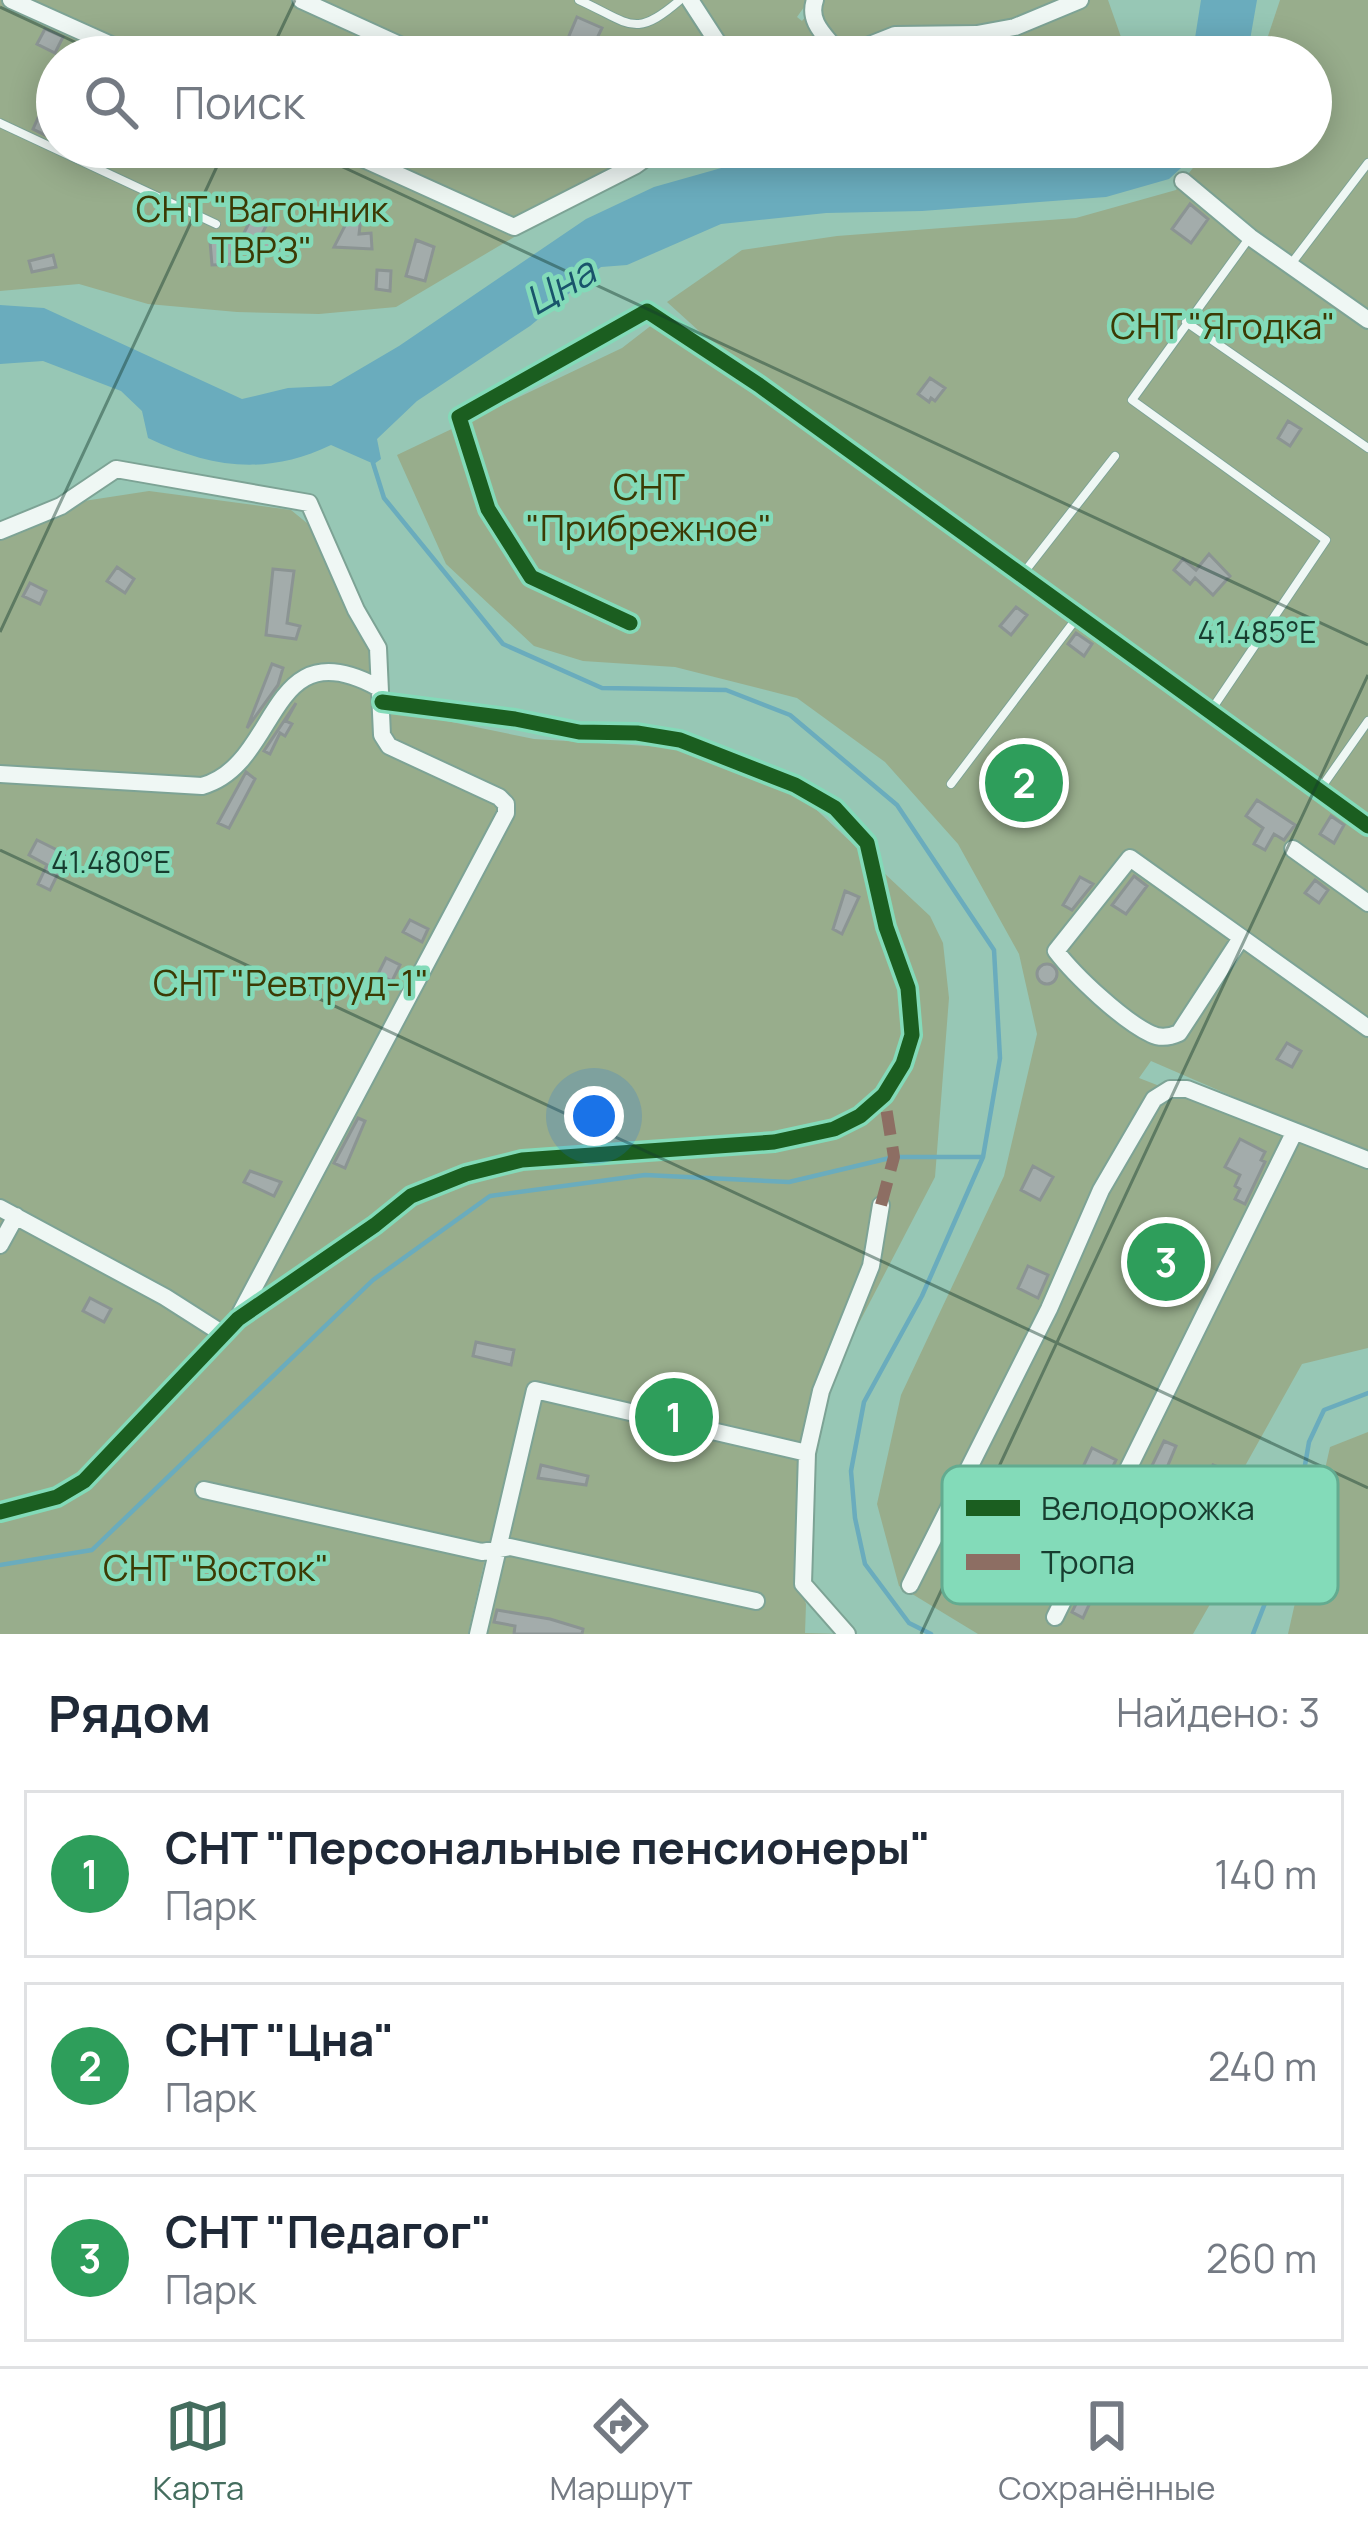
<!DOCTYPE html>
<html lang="ru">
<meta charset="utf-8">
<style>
body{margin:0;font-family:Manrope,sans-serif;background:#f2f2f3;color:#1f2937}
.you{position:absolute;left:594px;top:1116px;width:42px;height:42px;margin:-30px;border:9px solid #fff;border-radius:50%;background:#1a73e8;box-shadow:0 0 0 18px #1a73e833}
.badge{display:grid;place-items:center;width:78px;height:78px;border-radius:50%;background:#446d5e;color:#fff;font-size:39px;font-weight:700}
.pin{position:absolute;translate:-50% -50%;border:6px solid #fff;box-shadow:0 3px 12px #0006}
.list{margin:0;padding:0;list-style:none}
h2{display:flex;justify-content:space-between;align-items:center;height:156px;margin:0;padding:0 48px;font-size:51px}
h2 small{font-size:39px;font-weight:400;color:#747a83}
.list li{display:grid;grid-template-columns:78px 1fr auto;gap:36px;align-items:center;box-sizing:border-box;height:168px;margin:0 24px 24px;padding:0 24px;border:3px solid #e0e1e3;border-radius:0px}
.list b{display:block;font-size:45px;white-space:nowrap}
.list p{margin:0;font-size:39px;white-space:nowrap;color:#747a83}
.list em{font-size:39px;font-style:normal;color:#747a83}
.icon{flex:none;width:66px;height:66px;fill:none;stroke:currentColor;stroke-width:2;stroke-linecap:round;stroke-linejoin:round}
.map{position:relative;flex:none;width:1368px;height:1634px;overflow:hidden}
.search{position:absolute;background:#fff;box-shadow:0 6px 30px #0003;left:36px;right:36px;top:36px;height:132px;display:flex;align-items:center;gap:30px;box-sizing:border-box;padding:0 42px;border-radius:66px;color:#747a83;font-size:45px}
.sheet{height:732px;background:#fff}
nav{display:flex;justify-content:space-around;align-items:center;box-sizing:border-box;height:168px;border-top:3px solid #e0e1e3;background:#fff;font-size:33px;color:#747a83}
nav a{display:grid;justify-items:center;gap:6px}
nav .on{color:#446d5e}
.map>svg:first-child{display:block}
</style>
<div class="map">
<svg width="1368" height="1634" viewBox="0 0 1368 1634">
<rect width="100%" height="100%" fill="#97c7b5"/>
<!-- green -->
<path fill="#98ad8c" d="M0 0H809L797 17 802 21 819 0H1108L1128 57H57V147H666L396 307 319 314 237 312 148 304 79 284 0 291Z
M1280 0H1368V816L710 341 667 302 742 250 837 236 1076 218 1176 190 1209 147H1311V57H1261Z
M657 321 1106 650 1368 836V1155L1151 1061 1139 1078 1368 1167V1348L1302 1364 1245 1466 1263 1475 1238 1555 1193 1634H978L899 1586 877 1504 901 1395 1004 1176 1037 1034 1019 954 958 844 885 762 797 698 675 667 583 661 534 646 446 564 397 455 622 348Z
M149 491 291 510 313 528 378 635 388 709 534 739 680 748 745 769 806 800 930 916 943 943 949 998 935 1177 833 1373 825 1372 797 1578 806 1604 805 1633 842 1634H484L497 1543 481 1548 202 1486 195 1494 485 1559 468 1634H0V533L71 503Z
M1368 1432V1634H1288L1330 1447Z"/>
<!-- water -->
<path fill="#6aacbd" d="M1201 0H1257L1247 57H1192Z
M863 147H1204L1169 179 1106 197 922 211 826 213 721 224 627 265 601 267 530 326 417 401 377 439 381 459 374 464 331 445C266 476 211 468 148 438L142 411 121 391 43 361 0 364V305L44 308 242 399 288 388 331 386 399 346 586 219 654 187 739 163 804 162Z"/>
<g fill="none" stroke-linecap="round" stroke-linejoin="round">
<!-- stream -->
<path stroke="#6aacbd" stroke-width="4.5" d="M373 463 384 498 503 644 602 688 726 690 790 715 897 805 994 950 1000 1058 983 1157 922 1296 864 1402 851 1471 855 1518 865 1564 909 1623 931 1634
M0 1565 92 1550 373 1280 490 1196 645 1175 789 1182 894 1157H982
M1253 1634 1294 1529 1309 1442 1324 1410 1368 1393"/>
</g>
<!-- building -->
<path fill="#a3acab" stroke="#8b9493" stroke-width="3" d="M577 17 602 28 590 53 566 43Z
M45 29 63 37 55 53 37 44Z
M38 118 57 127V141L33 129Z
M1190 204 1208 219 1191 243 1172 229Z
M253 215 268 222 260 238H284V249L232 252 233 264 212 265 210 241 241 239Z
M350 216 361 217 359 234 371 233 372 249 334 247Z
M416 240 434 247 425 281 406 276Z
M53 255 56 267 32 272 29 261Z
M377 270 391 271 390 291 376 289Z
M930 378 945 388 935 401 931 398 929 402 918 394Z
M1288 421 1301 429 1290 446 1278 438Z
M1209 554 1230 576 1213 595 1195 578 1190 584 1174 570 1183 559 1196 570Z
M117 567 134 579 125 593 107 581Z
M273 569 294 571 287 623 300 626 296 639 266 635Z
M30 583 46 591 40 604 23 596Z
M1016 607 1027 615 1011 635 1000 626Z
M1076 633 1092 644 1084 656 1068 644Z
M272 664 283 668 278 685 247 728Z
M296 703 286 721 292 724 285 736 280 733 270 754 264 751Z
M1029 754 1039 760 1027 779 1017 772Z
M246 772 255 779 229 828 218 823Z
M1257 800 1295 825 1284 840 1274 834 1265 850 1254 844 1263 828 1246 816Z
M1331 816 1344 825 1334 843 1320 834Z
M37 840 67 855 50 890 38 884 47 865 29 855Z
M1134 876 1147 886 1126 914 1112 905Z
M1080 877 1093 884 1072 910 1063 905Z
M1315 880 1328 890 1319 903 1305 893Z
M845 891 859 897 842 934 833 929Z
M410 920 428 929 422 942 403 932Z
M386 958 400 965 392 981 378 974Z
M1037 974a10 10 0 1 1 20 0a10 10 0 1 1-20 0Z
M1287 1043 1301 1051 1292 1067 1277 1059Z
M358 1118 365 1121 345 1168 334 1163Z
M1240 1139 1265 1152 1261 1160 1265 1162 1245 1204 1235 1199 1240 1189 1235 1186 1240 1175 1225 1167Z
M1033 1166 1053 1177 1040 1200 1021 1190Z
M250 1171 281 1182 274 1196 244 1182Z
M1028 1266 1048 1275 1038 1298 1018 1288Z
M90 1298 111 1309 104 1322 83 1311Z
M476 1342 514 1350 511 1365 473 1356Z
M1164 1441 1176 1446 1155 1496 1144 1490 1149 1482 1145 1480Z
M1092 1448 1116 1460 1105 1483 1081 1471Z
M541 1465 588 1476 586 1485 538 1478Z
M1213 1465 1236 1474 1229 1489 1220 1485 1208 1514 1194 1508Z
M1096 1563 1106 1568 1083 1618 1072 1612Z
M497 1610 550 1619 583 1629 582 1634H514L515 1626 494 1622Z"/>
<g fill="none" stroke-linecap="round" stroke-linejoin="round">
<!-- service casing -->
<g stroke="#7da395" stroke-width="10">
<path id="service" d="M579 0C630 23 634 40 680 0
M0 123 216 224
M1291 264 1368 163
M1186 322 1368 448
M1022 575 1115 456
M1212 709 1326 540 1132 400 1250 237
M951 784 1076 619
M1321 788 1368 721"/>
</g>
<!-- minor casing -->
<g stroke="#7da395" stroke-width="20">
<path id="minor" d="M11 0 138 57
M301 0 426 57
M690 0 727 57
M815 0C806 25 832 40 841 57
M842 56 895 35 977 34 1015 27 1080 0
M337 147 514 227 636 165
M612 147 636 165 661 147
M1183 181 1250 237 1368 320
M0 531 61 506 116 469 309 503 356 610 378 648 382 735 389 746 499 797 506 804V813L241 1312
M630 623 531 577 488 509 459 417 647 311 759 385 1368 826
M0 774 202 786C281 764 266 627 377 687
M1293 849 1368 903
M1241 938 1179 1033C1170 1037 1161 1039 1151 1034 1123 1021 1075 976 1056 951L1130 858 1368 1028
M0 1208 165 1297 223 1334
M0 1245 16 1216
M204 1490 482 1552 510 1547 756 1601
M0 1512 57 1497 84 1481 238 1319 375 1225 411 1196 466 1174 522 1160 774 1142 834 1129 860 1116 884 1095 903 1064 912 1035 908 988 886 927 867 843 835 808 795 785 680 740 637 733 579 732 515 719 382 702
M910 1585 1049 1309 1101 1190 1154 1099 1170 1089H1187L1368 1160
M1055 1617 1294 1133
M478 1634 535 1390 807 1453
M847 1634 803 1584 807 1453 821 1391 871 1266 881 1205"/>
</g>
<!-- service -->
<use href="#service" stroke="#eff7f4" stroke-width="8"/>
<!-- minor -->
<use href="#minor" stroke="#eff7f4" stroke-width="16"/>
<!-- quiet -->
<path stroke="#8d6e63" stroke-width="12" stroke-dasharray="24 12" stroke-linecap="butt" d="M881 1205 894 1157 884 1095"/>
<!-- cycleway casing -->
<g stroke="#83dbb9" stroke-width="22">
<path id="cycleway" d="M630 623 531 577 488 509 459 417 647 311 759 385 1368 826
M0 1512 57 1497 84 1481 238 1319 375 1225 411 1196 466 1174 522 1160 774 1142 834 1129 860 1116 884 1095 903 1064 912 1035 908 988 886 927 867 843 835 808 795 785 680 740 637 733 579 732 515 719 382 702"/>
</g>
<!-- cycleway -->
<use href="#cycleway" stroke="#1b5e20" stroke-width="15"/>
</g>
<!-- ticks -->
<path fill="none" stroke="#173c2f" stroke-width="3" stroke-opacity="0.45" d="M0 7 107 57M268 57 295 0M300 147 1368 645M0 632 226 147M0 850 1368 1488M921 1634 1368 675"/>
<g text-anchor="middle" stroke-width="9" stroke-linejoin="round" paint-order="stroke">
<!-- park labels -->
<g font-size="36" fill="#3c3a04" stroke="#83dbb9">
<text x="262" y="222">СНТ "Вагонник<tspan x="262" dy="41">ТВРЗ"</tspan></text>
<text x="1223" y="339">СНТ "Ягодка"</text>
<text x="649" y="500">СНТ<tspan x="649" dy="41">"Прибрежное"</tspan></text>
<text x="291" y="996">СНТ "Ревтруд-1"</text>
<text x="216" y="1581">СНТ "Восток"</text>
</g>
<!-- water labels -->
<g font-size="39" font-style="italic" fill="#19546b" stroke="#83dbb9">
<text transform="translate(560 286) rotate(-30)" y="14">Цна</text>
</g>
</g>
<!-- legend -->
<rect x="942" y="1466" width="396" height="138" rx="18" fill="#83dbb9" stroke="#63ab90" stroke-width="3"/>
<rect x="966" y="1500" width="54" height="16" fill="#1b5e20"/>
<rect x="966" y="1554" width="54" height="16" fill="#8d6e63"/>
<g font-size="33" fill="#173c2f">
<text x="1041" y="1520">Велодорожка</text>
<text x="1041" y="1574">Тропа</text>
</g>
<g font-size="30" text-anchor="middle" fill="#173c2f" stroke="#83dbb9" stroke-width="9" stroke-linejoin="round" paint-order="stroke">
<text x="1257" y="643">41.485°E</text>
<text x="111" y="873">41.480°E</text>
</g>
</svg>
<div class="you"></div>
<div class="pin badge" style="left:674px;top:1417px;background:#2e9e5b">1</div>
<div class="pin badge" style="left:1024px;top:783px;background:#2e9e5b">2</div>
<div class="pin badge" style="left:1166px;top:1262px;background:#2e9e5b">3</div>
<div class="search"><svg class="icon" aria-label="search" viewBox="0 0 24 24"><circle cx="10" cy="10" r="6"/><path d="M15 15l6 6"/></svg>Поиск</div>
</div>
<section class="sheet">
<h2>Рядом<small>Найдено: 3</small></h2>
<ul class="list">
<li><span class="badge" style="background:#2e9e5b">1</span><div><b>СНТ &quot;Персональные пенсионеры&quot;</b><p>Парк</p></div><em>140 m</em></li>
<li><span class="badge" style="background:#2e9e5b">2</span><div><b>СНТ &quot;Цна&quot;</b><p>Парк</p></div><em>240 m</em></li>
<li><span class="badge" style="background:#2e9e5b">3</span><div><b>СНТ &quot;Педагог&quot;</b><p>Парк</p></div><em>260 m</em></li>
</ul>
</section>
<nav>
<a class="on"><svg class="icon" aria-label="map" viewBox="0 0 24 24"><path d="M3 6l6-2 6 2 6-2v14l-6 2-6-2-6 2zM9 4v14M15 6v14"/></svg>Карта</a>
<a><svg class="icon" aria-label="directions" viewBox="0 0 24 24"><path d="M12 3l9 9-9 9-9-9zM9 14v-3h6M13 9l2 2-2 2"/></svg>Маршрут</a>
<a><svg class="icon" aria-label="saved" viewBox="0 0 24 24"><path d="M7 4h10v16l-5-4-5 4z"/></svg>Сохранённые</a>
</nav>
